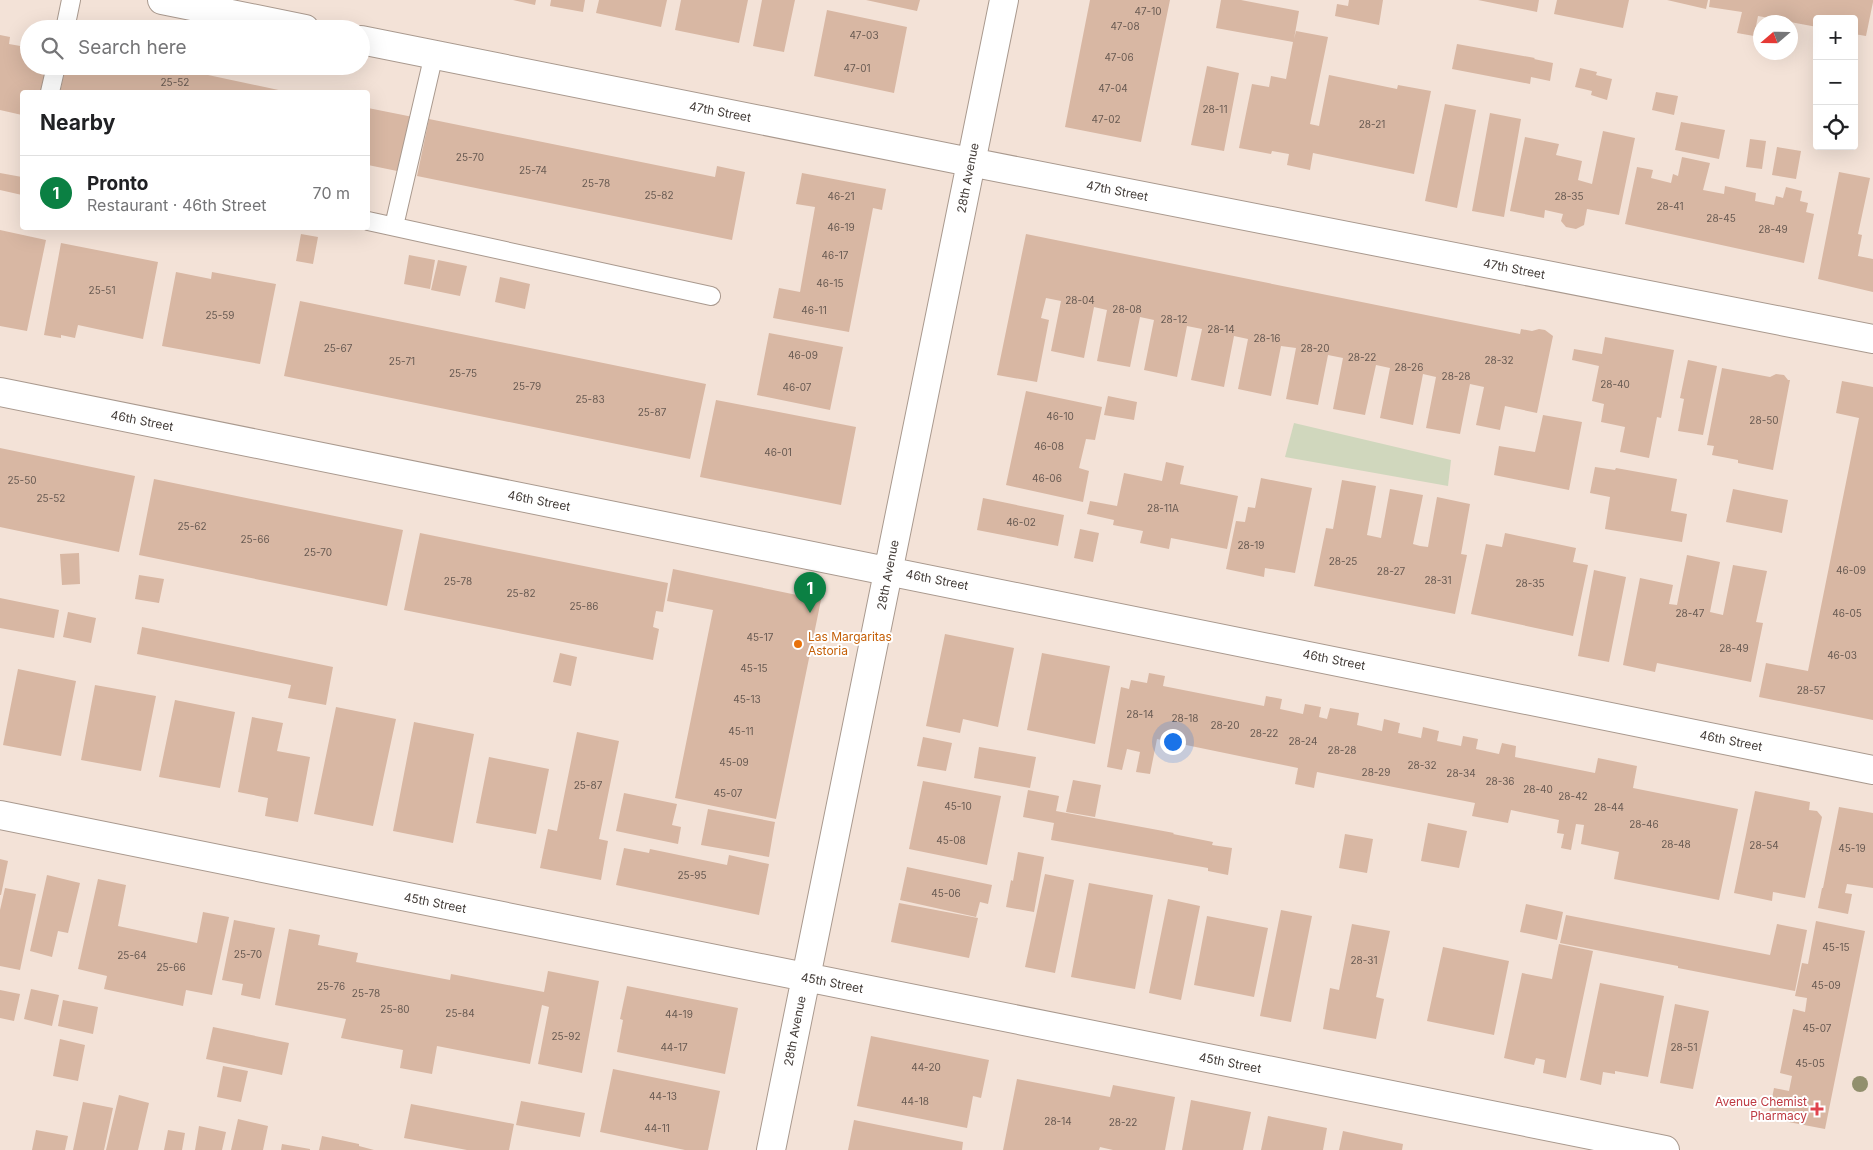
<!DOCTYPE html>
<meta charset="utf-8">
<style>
body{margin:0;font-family:Inter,sans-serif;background:#f6f6f6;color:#202124}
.controls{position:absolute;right:15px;top:15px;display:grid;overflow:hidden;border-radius:5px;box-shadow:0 5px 20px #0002}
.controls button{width:45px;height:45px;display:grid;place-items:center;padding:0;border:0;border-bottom:1px solid #e0e0e0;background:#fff;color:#202124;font:25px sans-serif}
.compass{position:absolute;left:1753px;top:15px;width:45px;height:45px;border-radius:50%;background:#fff;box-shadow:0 5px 20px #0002;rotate:250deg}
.you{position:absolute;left:1172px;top:741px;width:18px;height:18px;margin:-12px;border:4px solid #fff;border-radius:50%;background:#1a73e8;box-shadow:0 0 0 8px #1a73e833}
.badge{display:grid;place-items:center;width:32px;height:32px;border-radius:50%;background:#0b8043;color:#fff;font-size:16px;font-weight:700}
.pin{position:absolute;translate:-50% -41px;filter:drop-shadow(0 1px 2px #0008)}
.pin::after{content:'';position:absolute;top:26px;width:18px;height:15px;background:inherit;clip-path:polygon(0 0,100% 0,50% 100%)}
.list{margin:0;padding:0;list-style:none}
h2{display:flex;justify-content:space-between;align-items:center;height:65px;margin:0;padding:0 20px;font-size:21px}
h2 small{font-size:16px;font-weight:400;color:#757577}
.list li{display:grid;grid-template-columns:32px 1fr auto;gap:15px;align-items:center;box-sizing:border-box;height:75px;padding:0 20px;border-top:1px solid #e0e0e0}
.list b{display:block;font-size:19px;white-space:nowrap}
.list p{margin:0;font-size:16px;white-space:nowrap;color:#757577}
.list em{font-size:16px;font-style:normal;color:#757577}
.icon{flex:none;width:28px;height:28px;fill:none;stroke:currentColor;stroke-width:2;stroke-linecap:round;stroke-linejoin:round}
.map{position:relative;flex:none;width:1873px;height:1150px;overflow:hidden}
.search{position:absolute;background:#fff;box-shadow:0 5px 20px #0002;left:20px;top:20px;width:350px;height:55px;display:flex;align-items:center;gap:12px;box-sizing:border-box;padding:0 18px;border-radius:28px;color:#757577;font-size:19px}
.panel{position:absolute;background:#fff;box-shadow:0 5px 20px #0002;left:20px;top:90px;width:350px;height:140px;border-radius:5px}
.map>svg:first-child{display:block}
</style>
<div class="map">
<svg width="1873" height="1150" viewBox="0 0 1873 1150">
<rect width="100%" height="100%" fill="#f3e2d7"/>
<!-- green -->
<path fill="#d0d7bd" d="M1294 423 1451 460 1448 486 1285 457Z"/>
<!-- building -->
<path fill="#d8b7a3" d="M513 0H536L535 5Z
M551 0H585L583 12 550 6Z
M599 0H667L661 27 596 13Z
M681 0H748L739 43 675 30Z
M762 0H795L784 52 753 46Z
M866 0H920L917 11Z
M1090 0H1170L1141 142 1065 127Z
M1221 0H1241L1299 11 1294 39 1296 31 1328 37 1310 124 1319 126 1329 75 1397 89 1398 85 1431 91 1414 174 1313 153 1310 170 1287 165 1289 154 1272 151 1271 154 1239 148 1252 84 1269 87 1271 76 1286 79 1293 42 1216 28Z
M1349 0H1383L1379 25 1335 16 1337 4 1348 6Z
M1478 0H1539L1537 12Z
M1557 0H1629L1623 28 1554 14Z
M1667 0H1708L1706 9Z
M1710 0H1873V2L1866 36 1854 34V19H1817V27L1758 16 1754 36 1737 33 1742 12 1709 7Z
M827 10 907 27 894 93 814 76Z
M0 35 10 37 9 44 26 47 29 37V66H49L44 92H22V115L0 110Z
M1457 44 1535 58 1534 59 1553 63 1550 81 1531 77 1530 84 1452 69Z
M66 66H166L288 92H60Z
M1207 66 1239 73 1224 151 1191 145Z
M1580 68 1597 72 1596 75 1612 79 1607 100 1591 95 1592 91 1575 87Z
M1656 92 1678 96 1674 115 1652 110Z
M1445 104 1476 110 1457 208 1425 201Z
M368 108 413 117 402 172 368 165Z
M1490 113 1521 119 1504 217 1472 211Z
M429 119 715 177 717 166 745 172 732 240 417 176Z
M1681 122 1725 130 1719 159 1675 150Z
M1603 131 1635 138 1619 215 1587 209 1584 225 1576 229 1566 227 1561 221 1563 214 1545 210 1544 218 1510 211 1525 137 1559 144 1556 155 1582 161 1578 180 1592 184Z
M1750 139 1766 141 1762 169 1746 167Z
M1777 147 1801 151 1796 179 1772 175Z
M1682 157 1710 163 1703 190 1724 194 1725 186 1756 193 1755 201 1774 205 1776 196 1783 198 1786 187 1802 191 1800 201 1808 203 1806 212 1814 214 1804 263 1625 224 1637 167 1653 170 1651 178 1671 183 1673 174 1678 176Z
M1839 172 1870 178 1858 234 1862 235 1858 256 1873 259V292L1818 279Z
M0 173 22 177V195L0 190Z
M802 173 886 189 882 210 873 208 849 332 773 318 779 288 800 292 815 207 796 204Z
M0 230 46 240 27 331 0 326Z
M301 234 318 237 313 264 296 261Z
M1026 234 1520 334 1521 329 1532 331 1539 329 1545 330 1553 336 1537 413 1505 406 1500 430 1476 425 1484 387 1470 384 1460 434 1426 428 1436 377 1423 374 1413 425 1380 418 1390 368 1376 365 1365 415 1333 409 1343 358 1328 355 1318 405 1286 399 1296 348 1281 346 1271 396 1238 389 1248 339 1234 336 1224 387 1191 380 1202 329 1187 326 1177 377 1144 370 1154 320 1140 317 1130 367 1097 361 1107 310 1094 307 1084 358 1051 351 1061 301 1046 298 1041 318 1049 320 1037 382 997 375Z
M61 243 158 262 143 339 78 325 75 338 61 335V338L44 335Z
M409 255 435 260 430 289 404 284Z
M438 260 467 266 460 296 431 290Z
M176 272 211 279 212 272 276 284 260 364 162 346Z
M500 277 530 284 525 309 495 302Z
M300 301 706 384 690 459 284 376Z
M769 333 843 347 830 410 757 395Z
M1605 337 1674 350 1661 418 1657 417 1649 458 1620 452 1625 427 1601 422 1604 404 1592 401 1599 366 1572 360 1574 349 1602 354Z
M1688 360 1717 366 1703 435 1678 431 1684 399 1680 398Z
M1722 368 1770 377 1776 374 1784 375 1788 380H1790L1773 470 1738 463V460L1712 455 1714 446 1707 445Z
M1842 381 1873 387V720L1759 697 1766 663 1808 671 1859 418 1836 413Z
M1026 391 1102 407 1095 440 1086 439 1079 468 1089 471 1083 502 1006 485Z
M1108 396 1137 402 1134 420 1104 415Z
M716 400 856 427 841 505 700 477Z
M1543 415 1582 422 1569 490 1494 475 1499 446 1535 452Z
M0 448 135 476 119 552 0 527Z
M1166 462 1184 466 1180 484 1238 496 1227 549 1171 538 1169 549 1140 543 1143 531 1113 525 1114 520 1087 514 1090 501 1117 506 1124 473 1162 481Z
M1595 467 1615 470 1616 468 1677 479 1671 511 1687 514 1682 542 1605 529 1610 497 1590 493Z
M1261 478 1312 488 1295 573 1265 568 1264 577 1226 569 1236 521 1245 522 1248 507 1255 508Z
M154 479 403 530 387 606 139 555Z
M1342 480 1376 486 1367 535 1381 538 1390 489 1423 495 1413 544 1420 546 1428 547 1437 497 1470 504 1461 554 1467 555 1455 614 1314 586 1326 528 1333 529Z
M1733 489 1788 500 1782 533 1726 522Z
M983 498 1064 515 1058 546 977 530Z
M1080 529 1099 533 1093 562 1074 558Z
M420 533 668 583 663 612 656 611 653 627 659 629 653 660 404 610Z
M1505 533 1576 548 1573 562 1588 565 1573 636 1471 614 1486 544 1502 547Z
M79 553 80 584 62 585 60 554Z
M1687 555 1720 562 1710 612 1723 615 1733 565 1767 571 1756 622 1763 623 1751 682 1657 663 1655 672 1623 665 1640 578 1673 585 1669 604 1677 605Z
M673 569 821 600 776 819 675 798 713 610 667 601Z
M1594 570 1626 577 1609 662 1578 656Z
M139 575 164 579 159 603 135 599Z
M0 598 59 610 54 638 0 628Z
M68 612 96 618 91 643 63 637Z
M142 627 333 667 326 705 288 698 291 685 137 654Z
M945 634 1014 648 998 727 963 719 960 733 926 726Z
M560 653 577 657 571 686 553 682Z
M1042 653 1110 666 1095 744 1027 730Z
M18 669 76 681 61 756 3 745Z
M1149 673 1165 676 1163 686 1264 706 1266 696 1282 699 1280 709 1303 714 1305 704 1321 707 1319 717 1327 719 1330 708 1359 713 1357 725 1382 731 1384 719 1400 723 1398 733 1421 738 1423 727 1439 731 1437 741 1461 746 1463 736 1478 739 1476 749 1499 754 1502 743 1516 746 1515 757 1595 773 1598 758 1637 766 1633 788 1738 809 1719 900 1614 879 1619 852 1581 844 1584 825 1576 824 1571 850 1561 848 1564 834 1557 833 1559 820 1511 810 1508 823 1472 816 1475 803 1317 772 1314 788 1295 784 1298 768 1157 739 1150 774 1136 772 1140 752 1127 749 1122 770 1107 767 1121 687 1129 689 1131 680 1147 683Z
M95 685 156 696 141 771 81 760Z
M175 700 235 712 220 788 159 777Z
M336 707 396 719 373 826 314 814Z
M252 717 283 723 277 751 310 757 298 822 265 816 268 798 238 792Z
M414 722 474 734 453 843 393 831Z
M577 732 619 741 599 839 608 841 601 880 540 868 548 829 557 831Z
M923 737 952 743 946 771 917 766Z
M979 747 1036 757 1030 788 974 778Z
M489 757 549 769 536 834 476 823Z
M1073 780 1101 785 1095 817 1066 812Z
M923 781 1001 796 987 865 909 849Z
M1028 790 1059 796 1056 811 1174 833 1173 834 1213 842 1212 845 1232 848 1228 875 1208 871V868L1051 840 1054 823 1023 817Z
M1755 791 1810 802 1809 810 1817 811 1822 817 1805 898 1773 892 1772 901 1734 893Z
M624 793 677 804 672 825 681 827 678 844 616 831Z
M1839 807 1873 813V888L1847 884 1845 893 1852 894 1848 914 1818 908 1822 888H1823Z
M708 809 775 822 769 857 701 845Z
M1428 823 1467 831 1459 868 1421 861Z
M1345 834 1373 839 1367 873 1339 868Z
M624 848 649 853 650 849 727 865 729 855 769 864 759 915 616 885Z
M1018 852 1044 857 1034 912 1006 907 1011 880 1013 881Z
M0 859 8 861 1 895H0Z
M907 867 992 885 988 904 980 902 976 917 900 900Z
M1045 874 1074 880 1055 973 1025 967Z
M47 875 80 883 68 933 58 931 52 957 30 951Z
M98 879 126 885 118 926 197 943 203 912 229 917 212 995 186 990 183 1006 104 989 107 976 78 969Z
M1089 883 1153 895 1135 989 1071 977Z
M5 888 36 894 20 970 0 966V910Z
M1168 899 1200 906 1181 1000 1149 993Z
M899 903 978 918 969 958 891 942Z
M1526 904 1563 912 1557 940 1520 932Z
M1281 910 1312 916 1291 1022 1260 1016Z
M1566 915 1770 955 1777 924 1807 930 1795 991 1678 968V966L1560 943Z
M1207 916 1268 928 1254 997 1194 985Z
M234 920 275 928 260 999 241 995 243 984 222 980Z
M1816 921 1865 931 1825 1129 1768 1118 1774 1088 1789 1091 1792 1076 1780 1073 1793 1009 1805 1012 1807 998 1795 996 1802 963 1808 964Z
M1352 924 1390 931 1376 997 1384 999 1376 1039 1323 1029 1330 988 1339 990Z
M289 929 320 935 318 945 358 953 356 962 450 980 451 974 544 992 548 971 599 981 582 1073 538 1064 549 1007 542 1005 530 1064 437 1046 432 1074 400 1068 403 1050 341 1038 346 1019 275 1005Z
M1559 944 1593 951 1566 1078 1543 1073 1545 1060 1536 1058 1534 1065 1504 1058 1522 973 1552 979Z
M1443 947 1509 961 1494 1035 1427 1021Z
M1600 983 1664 996 1648 1077 1615 1071V1074L1603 1072 1601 1085 1580 1080Z
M627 986 738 1008 725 1074 617 1052 623 1020 620 1019Z
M31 989 59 995 52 1026 24 1019Z
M0 990 20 994 14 1021 0 1018Z
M63 1000 98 1007 93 1034 58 1026Z
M1675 1004 1709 1011 1693 1089 1660 1083Z
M213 1027 289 1043 282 1075 206 1059Z
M871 1036 989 1060 981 1098 973 1096 967 1128 857 1106Z
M60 1039 85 1045 78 1081 53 1076Z
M223 1066 248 1071 241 1102 217 1097Z
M613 1069 720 1091 708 1150H685L600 1132Z
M1017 1079 1110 1097 1113 1085 1175 1097 1165 1150H1113L1100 1147 1099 1150H1003Z
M119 1095 149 1103 138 1150H106Z
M1191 1100 1251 1112 1243 1150H1182Z
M521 1101 585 1113 580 1137 516 1125Z
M83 1102 113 1108 104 1150H73Z
M411 1104 514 1124 509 1150H467L404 1138Z
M1268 1116 1327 1128 1323 1150H1261Z
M238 1119 268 1126 263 1150H231Z
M854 1120 963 1142 962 1150H848Z
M199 1126 226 1132 222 1150H195Z
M36 1130 68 1136 65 1150H32Z
M168 1130 185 1133 182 1150H164Z
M1343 1131 1403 1144 1402 1150H1339Z
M322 1136 359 1144V1146L374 1150H319Z
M282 1144 310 1149V1150H281Z"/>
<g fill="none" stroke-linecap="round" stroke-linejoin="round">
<!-- lane casing -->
<g stroke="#a9998e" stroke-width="20">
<path id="lane" d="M65 29 71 0
M50 92 56 66
M368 221 711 296
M394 226 434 54"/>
</g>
<!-- street casing -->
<g stroke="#a9998e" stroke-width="30">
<path id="street" d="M162 0 305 29
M361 40 970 162 1873 339
M0 392 1873 770
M0 815 1665 1150
M771 1150 1004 0"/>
</g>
<!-- lane -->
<use href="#lane" stroke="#fff" stroke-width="18"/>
<!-- street -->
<use href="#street" stroke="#fff" stroke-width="28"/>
</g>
<!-- trees -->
<circle fill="#918f6d" cx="1860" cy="1084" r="8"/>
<!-- markers -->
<circle fill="#e8710a" stroke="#fff" stroke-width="2" cx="798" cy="644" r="5"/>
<path fill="#e0444e" stroke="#fff" stroke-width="2" d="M1814.5 1101.5h5v5h5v5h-5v5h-5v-5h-5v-5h5z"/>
<g text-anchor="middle" stroke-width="4" stroke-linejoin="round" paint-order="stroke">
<!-- number labels -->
<g font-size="10" fill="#685a52">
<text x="1148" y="15">47-10</text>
<text x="1125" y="30">47-08</text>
<text x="864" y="39">47-03</text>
<text x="1119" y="61">47-06</text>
<text x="857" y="72">47-01</text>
<text x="175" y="86">25-52</text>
<text x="1113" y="92">47-04</text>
<text x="1215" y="113">28-11</text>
<text x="1106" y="123">47-02</text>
<text x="1372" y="128">28-21</text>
<text x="470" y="161">25-70</text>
<text x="533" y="174">25-74</text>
<text x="596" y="187">25-78</text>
<text x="659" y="199">25-82</text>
<text x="841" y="200">46-21</text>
<text x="1569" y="200">28-35</text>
<text x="1670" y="210">28-41</text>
<text x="1721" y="222">28-45</text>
<text x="841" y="231">46-19</text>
<text x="1773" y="233">28-49</text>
<text x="835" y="259">46-17</text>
<text x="830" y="287">46-15</text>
<text x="102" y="294">25-51</text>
<text x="1080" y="304">28-04</text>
<text x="1127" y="313">28-08</text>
<text x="814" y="314">46-11</text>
<text x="220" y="319">25-59</text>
<text x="1174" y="323">28-12</text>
<text x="1221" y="333">28-14</text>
<text x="1267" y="342">28-16</text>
<text x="338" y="352">25-67</text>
<text x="1315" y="352">28-20</text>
<text x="803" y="359">46-09</text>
<text x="1362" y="361">28-22</text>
<text x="1499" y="364">28-32</text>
<text x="402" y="365">25-71</text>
<text x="1409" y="371">28-26</text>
<text x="463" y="377">25-75</text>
<text x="1456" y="380">28-28</text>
<text x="1615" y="388">28-40</text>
<text x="527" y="390">25-79</text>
<text x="797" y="391">46-07</text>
<text x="590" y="403">25-83</text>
<text x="652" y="416">25-87</text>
<text x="1060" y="420">46-10</text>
<text x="1764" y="424">28-50</text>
<text x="1049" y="450">46-08</text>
<text x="778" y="456">46-01</text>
<text x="1047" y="482">46-06</text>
<text x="22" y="484">25-50</text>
<text x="51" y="502">25-52</text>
<text x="1163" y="512">28-11A</text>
<text x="1021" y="526">46-02</text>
<text x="192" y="530">25-62</text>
<text x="255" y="543">25-66</text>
<text x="1251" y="549">28-19</text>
<text x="318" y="556">25-70</text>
<text x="1343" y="565">28-25</text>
<text x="1851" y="574">46-09</text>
<text x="1391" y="575">28-27</text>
<text x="1438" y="584">28-31</text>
<text x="458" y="585">25-78</text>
<text x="1530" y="587">28-35</text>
<text x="521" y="597">25-82</text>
<text x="584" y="610">25-86</text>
<text x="1690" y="617">28-47</text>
<text x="1847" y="617">46-05</text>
<text x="760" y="641">45-17</text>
<text x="1734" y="652">28-49</text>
<text x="1842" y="659">46-03</text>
<text x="754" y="672">45-15</text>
<text x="1811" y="694">28-57</text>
<text x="747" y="703">45-13</text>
<text x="1140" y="718">28-14</text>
<text x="1185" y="722">28-18</text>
<text x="1225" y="729">28-20</text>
<text x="741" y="735">45-11</text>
<text x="1264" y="737">28-22</text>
<text x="1303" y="745">28-24</text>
<text x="1342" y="754">28-28</text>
<text x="734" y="766">45-09</text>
<text x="1422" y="769">28-32</text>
<text x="1376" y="776">28-29</text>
<text x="1461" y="777">28-34</text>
<text x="1500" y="785">28-36</text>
<text x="588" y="789">25-87</text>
<text x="1538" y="793">28-40</text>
<text x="728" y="797">45-07</text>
<text x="1573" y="800">28-42</text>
<text x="958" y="810">45-10</text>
<text x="1609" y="811">28-44</text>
<text x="1644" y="828">28-46</text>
<text x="951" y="844">45-08</text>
<text x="1676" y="848">28-48</text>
<text x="1764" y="849">28-54</text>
<text x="1852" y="852">45-19</text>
<text x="692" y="879">25-95</text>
<text x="946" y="897">45-06</text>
<text x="1836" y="951">45-15</text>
<text x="248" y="958">25-70</text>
<text x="132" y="959">25-64</text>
<text x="1364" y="964">28-31</text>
<text x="171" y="971">25-66</text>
<text x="1826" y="989">45-09</text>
<text x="331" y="990">25-76</text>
<text x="366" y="997">25-78</text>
<text x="395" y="1013">25-80</text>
<text x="460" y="1017">25-84</text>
<text x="679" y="1018">44-19</text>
<text x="1817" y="1032">45-07</text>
<text x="566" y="1040">25-92</text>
<text x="674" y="1051">44-17</text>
<text x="1684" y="1051">28-51</text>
<text x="1810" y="1067">45-05</text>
<text x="926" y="1071">44-20</text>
<text x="663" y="1100">44-13</text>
<text x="915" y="1105">44-18</text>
<text x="1058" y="1125">28-14</text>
<text x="1123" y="1126">28-22</text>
<text x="657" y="1132">44-11</text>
</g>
<!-- street labels -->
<g font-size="12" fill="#423b37" stroke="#fff">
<text transform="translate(720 112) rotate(11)" y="4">47th Street</text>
<text transform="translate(968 178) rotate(-79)" y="4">28th Avenue</text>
<text transform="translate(1117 191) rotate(11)" y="4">47th Street</text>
<text transform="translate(1514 269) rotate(11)" y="4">47th Street</text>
<text transform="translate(142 421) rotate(11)" y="4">46th Street</text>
<text transform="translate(539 501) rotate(11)" y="4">46th Street</text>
<text transform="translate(888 575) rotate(-79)" y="4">28th Avenue</text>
<text transform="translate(937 580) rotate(11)" y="4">46th Street</text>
<text transform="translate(1334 660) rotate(11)" y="4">46th Street</text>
<text transform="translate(1731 741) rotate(11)" y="4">46th Street</text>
<text transform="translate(435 903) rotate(11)" y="4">45th Street</text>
<text transform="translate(832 983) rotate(11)" y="4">45th Street</text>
<text transform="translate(795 1031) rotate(-79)" y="4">28th Avenue</text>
<text transform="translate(1230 1063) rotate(11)" y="4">45th Street</text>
</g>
<!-- food labels -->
<g font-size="12" fill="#c56008" stroke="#fff" text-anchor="start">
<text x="808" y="641">Las Margaritas<tspan x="808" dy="14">Astoria</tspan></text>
</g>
<!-- health labels -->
<g font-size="12" fill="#be3a42" stroke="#fff" text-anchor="end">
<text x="1807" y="1106">Avenue Chemist<tspan x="1807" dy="14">Pharmacy</tspan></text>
</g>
</g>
</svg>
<div class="controls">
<button>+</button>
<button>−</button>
<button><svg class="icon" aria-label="locate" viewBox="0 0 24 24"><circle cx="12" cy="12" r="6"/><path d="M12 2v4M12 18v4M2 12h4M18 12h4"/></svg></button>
</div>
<svg class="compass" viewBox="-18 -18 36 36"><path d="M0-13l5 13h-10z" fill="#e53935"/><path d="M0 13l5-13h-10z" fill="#757577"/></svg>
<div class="you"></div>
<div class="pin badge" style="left:810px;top:613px">1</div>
<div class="search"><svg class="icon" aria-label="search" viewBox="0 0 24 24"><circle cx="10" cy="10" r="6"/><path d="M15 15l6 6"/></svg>Search here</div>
<section class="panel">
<h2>Nearby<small></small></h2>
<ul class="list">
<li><span class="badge">1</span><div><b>Pronto</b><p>Restaurant · 46th Street</p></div><em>70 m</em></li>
</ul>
</section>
</div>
